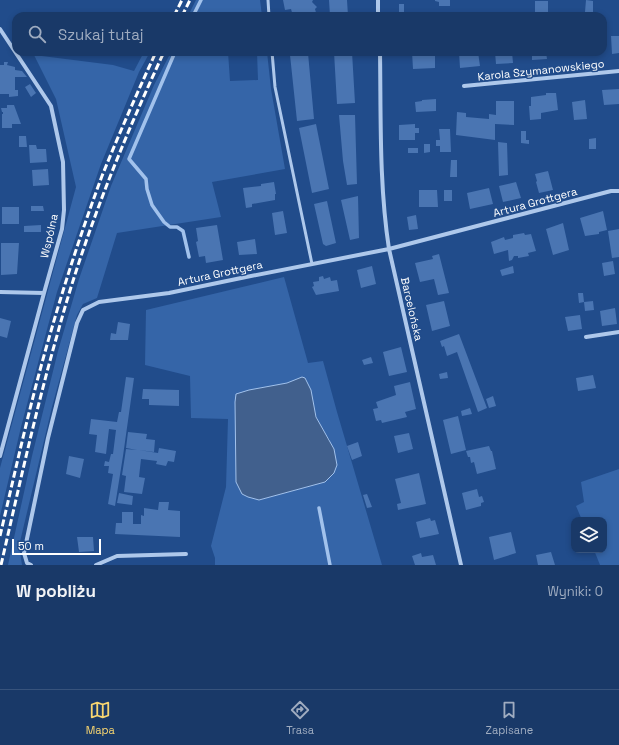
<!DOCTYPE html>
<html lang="pl">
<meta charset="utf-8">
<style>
body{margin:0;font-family:"Space Grotesk",sans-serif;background:#264471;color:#f1f3f6}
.controls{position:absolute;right:12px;bottom:12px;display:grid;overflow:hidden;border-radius:8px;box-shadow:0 2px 6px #0003}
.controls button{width:36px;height:36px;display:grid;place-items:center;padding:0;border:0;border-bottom:1px solid #37537c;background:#193968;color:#f1f3f6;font:20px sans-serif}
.scale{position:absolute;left:12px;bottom:10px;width:89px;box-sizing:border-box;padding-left:4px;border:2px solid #fff;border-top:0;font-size:11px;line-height:14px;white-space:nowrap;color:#fff;-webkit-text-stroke:3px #214c8b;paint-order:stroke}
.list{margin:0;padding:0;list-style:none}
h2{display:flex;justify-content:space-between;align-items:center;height:52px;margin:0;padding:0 16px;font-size:17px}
h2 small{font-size:13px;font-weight:400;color:#9facc0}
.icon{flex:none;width:22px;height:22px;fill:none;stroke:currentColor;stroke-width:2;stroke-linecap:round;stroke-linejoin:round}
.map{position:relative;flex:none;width:619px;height:565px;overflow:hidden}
.search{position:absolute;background:#193968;box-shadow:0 2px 6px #0003;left:12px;right:12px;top:12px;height:44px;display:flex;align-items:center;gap:10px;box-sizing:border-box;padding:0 14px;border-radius:12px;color:#9facc0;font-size:15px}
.sheet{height:124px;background:#193968}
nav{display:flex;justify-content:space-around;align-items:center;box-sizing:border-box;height:56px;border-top:1px solid #37537c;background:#193968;font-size:11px;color:#9facc0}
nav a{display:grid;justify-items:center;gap:2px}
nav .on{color:#f7d570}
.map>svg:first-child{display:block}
</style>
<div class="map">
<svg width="619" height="565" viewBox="0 0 619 565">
<rect width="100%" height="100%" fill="#214c8b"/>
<!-- green -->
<path fill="#3565a8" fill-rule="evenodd" d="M196 0H260L262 16H188Z
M144 52H150L139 72 101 164 57 292 21 427 0 516V468L76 187 56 99 34 55 113 65 134 71Z
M171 52H228L230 81 258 80 257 52H267L271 89 285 169 212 182 221 217 117 233 97 298 83 304 77 315 52 407 19 546 22 565H8L32 456 58 351 79 279 111 186 154 85Z
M284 277 308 363 323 361 337 412 382 565H215V558L211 546 226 487 228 419 191 418 190 376 145 365 146 310ZM287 383 314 406C316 420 322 429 330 440L325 482 259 500V389Z
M619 469V565H600L594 550H604V520H582L576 506 584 502 581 482Z"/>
<!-- water -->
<path fill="#41608d" stroke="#a2c2ec" d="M302 377 305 378 311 390 316 417 334 449 337 465 334 473 325 482 259 500 248 497 242 494 236 482 235 402 236 394 249 390 287 383Z"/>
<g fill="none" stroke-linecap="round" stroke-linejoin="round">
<!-- stream -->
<path stroke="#a2c2ec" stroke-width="3.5" d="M193 16 201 0
M175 52 129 159 146 179 147 189 152 205 164 222 170 227H177L183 231 189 257
M319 508 330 565"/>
</g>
<!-- building -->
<path fill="#4a75b2" d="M283 0H313L312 2 317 7 315 9 317 16H293L291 9 285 10Z
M329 0H347L348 16H330Z
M435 0H450V6H439V2L435 1Z
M586 0 593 1V12H585Z
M535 1H548V13H535Z
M399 4H404V13H399Z
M500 12 513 13 512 16H499Z
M611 36H619V53L612 54Z
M334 52H352L355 103 337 104Z
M412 52H435V68L413 69Z
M459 52H478L480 66 460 68Z
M495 52H512L513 63 496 64Z
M532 52H546L547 59 532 60Z
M308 53 314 119 297 121 290 55Z
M4 62H8L7 65 15 67V70L22 71 27 77H15V90H18V96L9 97V94H0V65H4Z
M30 84 36 93 31 97 25 87Z
M619 89V104L604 105 602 90Z
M546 93H556L558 110 541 113V119L530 120 529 106H531V97L546 95Z
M436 99V111L416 112 415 102 422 101V100Z
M585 100 587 119 574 120 572 102Z
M496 101H514V125L495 124V140L456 135 457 112 466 113V117L489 119V114L496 115Z
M7 105H14L21 124H12V128H2V114H3V112H2L1 108H7Z
M339 115H355L357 184 347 185 343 161Z
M316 124 329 189 312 193 299 128Z
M415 124V128H419V133H415V140H399V125Z
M439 129H450L451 152H440V146H436V140H440Z
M521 131H526V140H529V144L521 143Z
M19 136H26L27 147H19Z
M596 138V149H589V139Z
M498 142 507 143 508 175 499 176Z
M424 144H430V152L424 153Z
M29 145H36L37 149H46L47 162 30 163Z
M408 148H418V153H408Z
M451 160H457V177H450Z
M48 169 49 185 33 186 32 170Z
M548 171 553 190 539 193 536 182 537 181 535 174Z
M274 182 276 194H275V200L252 204V207L246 208 243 188 261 186V184Z
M516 182 521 198 503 202 499 186Z
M489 188 493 204 470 209 467 193Z
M419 190H437L438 207H419Z
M444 190H452V201H444Z
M358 196 359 238 350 240 341 200Z
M327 201 336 243 326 246 323 244 314 204Z
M31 206H43L44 211H31Z
M2 207H19V224H2Z
M283 211 287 233 275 235 272 213Z
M603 211 607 230 599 232V234L585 236 580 218Z
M416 215 418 229 409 230 407 217Z
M563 223 569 250 553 255 546 229Z
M41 225V232H24V226Z
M217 225 223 260 206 263 205 256 199 257 196 242 198 241 196 228Z
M619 229V257L612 258 608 231Z
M524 233 525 235 531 234 536 251 528 253 529 256 518 258V256H514L512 260 509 261 508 250 494 254 491 242 504 237 505 240 513 238V235Z
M255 239 257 254 239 255 237 242Z
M1 243H19L17 274 1 275Z
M439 254 449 293 438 295 434 279 420 282 415 263 433 259 432 256Z
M613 261 615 274 604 276 602 263Z
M372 266 376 284 361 288 357 270Z
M513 266 514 273 502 276 500 270Z
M323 276 324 279 330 277 331 281 337 280 339 291 316 295 312 287 314 286 313 282 319 281V277Z
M578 293H583L584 302 579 303Z
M444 301 450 326 432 331 426 305Z
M593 301 594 310 585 311 584 302Z
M615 308 617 324 602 326 600 311Z
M580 315 582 329 568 331 565 317Z
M0 318 11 321 7 338 0 336Z
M118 322 130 324 128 340H110L111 333 116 334Z
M459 334 487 408 478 412 457 352 447 356 444 346 442 347 440 341Z
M401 347 407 372 389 376 383 352Z
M371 357 373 363 364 365 362 360Z
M447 372 448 378 440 379 439 374Z
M593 375 596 388 578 391 576 378Z
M126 377 134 378 123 456 118 455 123 456 115 506 108 504 113 474 108 473 109 466H104L105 461 109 462 111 454H113L116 430 109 429 106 454 95 452 97 435 89 434 91 419 117 422 119 412H121Z
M410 382 416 409 405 412 407 417 382 423 381 420 376 421 373 409 378 408 376 402 396 395 394 386Z
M143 389 179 390V406L149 405V399H142Z
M493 396 496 406 489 408 486 399Z
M470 408 472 414 462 416 461 411Z
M458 416 466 450 451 454 443 420Z
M128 432 147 434 146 439 155 440 154 452 139 450 158 453 159 448 176 451 174 462 168 461 166 466 156 464 157 461 141 459 139 477 145 478 142 494 124 492 126 476 122 475 126 449 137 450 126 448Z
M409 433 413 449 398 453 394 436Z
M358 442 362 456 352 460 347 446Z
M489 446 491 451H492L496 469 477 474 474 462 471 463 470 457H468L466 451Z
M69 456 84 459 80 478 66 474Z
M419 473 426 504 398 510 397 504 401 503 395 479Z
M477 489 479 497 482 496 484 502 481 503V506L466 510 462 493Z
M119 493 133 496 132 505 117 503Z
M367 494 372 507 367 508 363 495Z
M159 502H169L168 510 180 511V537L115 534 116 523H122V512H133V524H141V515L144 516V508L158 510Z
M430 518 431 521 435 520 439 534 420 538 416 522Z
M511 532 516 553 494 560 489 537Z
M77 537H93L94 551 79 552Z
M551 552 555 565H538L536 555Z
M421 553 422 557 433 555 436 565H415L412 556Z"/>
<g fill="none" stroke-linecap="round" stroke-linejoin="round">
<!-- service -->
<path stroke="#aec8eb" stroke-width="3" d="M268 0 269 16
M272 52 275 87 312 264"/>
<!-- minor -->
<path stroke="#aec8eb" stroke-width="4" d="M378 0V16
M0 29 51 106 63 162 64 210 62 229 44 293 0 456
M380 52C381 118 379 184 389 249L461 565
M464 86 619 71
M0 292 44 293
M586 337 619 332
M31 565 27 563 24 553 48 438 77 323 83 310 99 302 169 293 246 277 389 249 611 191H619
M96 565 117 556 186 554"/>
<!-- rail -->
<path stroke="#fff" stroke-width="3" stroke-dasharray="7 3" stroke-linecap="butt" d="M174 16 182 0
M182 16 190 0
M0 536C16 468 31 399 51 331 66 279 83 227 102 176 119 134 137 93 156 52
M1 565C19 487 36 409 58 332 84 236 122 142 164 52"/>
</g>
<g text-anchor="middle" stroke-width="3" stroke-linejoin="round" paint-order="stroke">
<!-- street labels -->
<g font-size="11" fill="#fff" stroke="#214c8b">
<text transform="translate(541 70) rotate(-6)" y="4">Karola Szymanowskiego</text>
<text transform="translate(535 202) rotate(-15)" y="4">Artura Grottgera</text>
<text transform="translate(49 236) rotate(-77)" y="4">Wspólna</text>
<text transform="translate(220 273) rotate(-12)" y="4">Artura Grottgera</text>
<text transform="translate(412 309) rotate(77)" y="4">Barcelońska</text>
</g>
</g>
</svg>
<div class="controls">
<button><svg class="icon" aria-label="layers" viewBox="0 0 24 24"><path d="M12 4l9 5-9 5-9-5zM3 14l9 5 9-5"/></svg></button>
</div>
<div class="scale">50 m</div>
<div class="search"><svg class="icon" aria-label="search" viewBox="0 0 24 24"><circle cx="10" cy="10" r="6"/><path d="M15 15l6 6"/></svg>Szukaj tutaj</div>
</div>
<section class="sheet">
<h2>W pobliżu<small>Wyniki: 0</small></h2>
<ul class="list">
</ul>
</section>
<nav>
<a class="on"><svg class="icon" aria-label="map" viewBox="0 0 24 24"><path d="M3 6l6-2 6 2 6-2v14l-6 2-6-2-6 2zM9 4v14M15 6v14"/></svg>Mapa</a>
<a><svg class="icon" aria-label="directions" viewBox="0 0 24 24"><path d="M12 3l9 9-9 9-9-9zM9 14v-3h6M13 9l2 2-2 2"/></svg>Trasa</a>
<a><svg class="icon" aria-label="saved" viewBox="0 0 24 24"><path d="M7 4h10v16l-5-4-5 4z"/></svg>Zapisane</a>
</nav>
